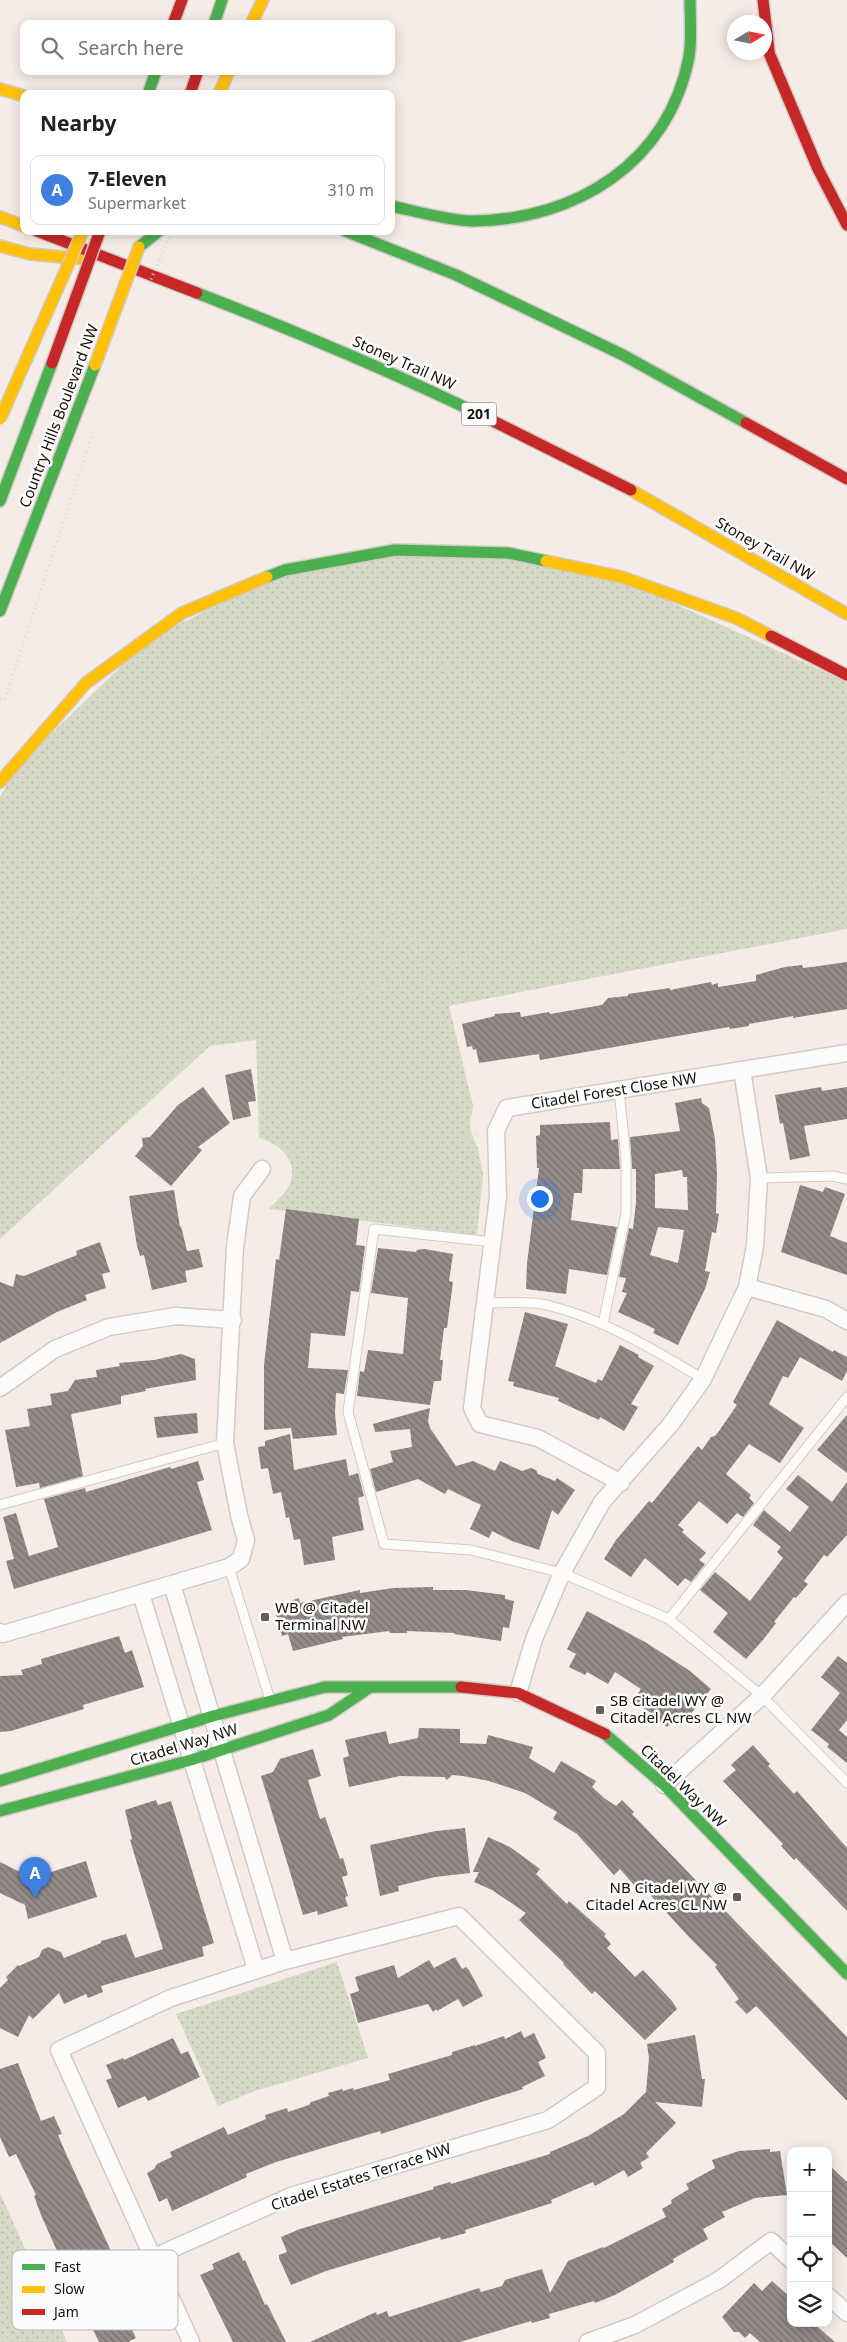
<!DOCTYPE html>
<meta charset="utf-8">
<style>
body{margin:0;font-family:"Noto Sans",sans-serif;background:#f2f2f2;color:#222}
.controls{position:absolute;right:15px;bottom:15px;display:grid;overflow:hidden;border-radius:10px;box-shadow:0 2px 12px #0003}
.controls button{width:45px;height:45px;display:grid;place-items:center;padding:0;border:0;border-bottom:1px solid #e0e0e0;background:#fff;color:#222;font:25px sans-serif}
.compass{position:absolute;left:727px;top:15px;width:45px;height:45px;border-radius:50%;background:#fff;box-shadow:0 2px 12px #0003;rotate:80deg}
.you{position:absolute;left:539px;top:1198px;width:18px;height:18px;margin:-12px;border:4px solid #fff;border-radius:50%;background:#1a73e8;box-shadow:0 0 0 8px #1a73e833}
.badge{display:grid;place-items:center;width:32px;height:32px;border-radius:50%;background:#645d58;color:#fff;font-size:16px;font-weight:700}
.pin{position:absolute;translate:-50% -41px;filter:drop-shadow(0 1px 2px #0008)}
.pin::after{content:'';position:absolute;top:26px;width:18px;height:15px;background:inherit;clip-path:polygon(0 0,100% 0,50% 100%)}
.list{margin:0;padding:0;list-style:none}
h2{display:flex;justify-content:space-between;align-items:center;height:65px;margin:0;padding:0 20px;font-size:21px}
h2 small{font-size:16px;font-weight:400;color:#767676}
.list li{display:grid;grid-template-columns:32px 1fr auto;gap:15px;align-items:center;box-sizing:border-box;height:70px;margin:0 10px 10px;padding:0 10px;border:1px solid #e0e0e0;border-radius:10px}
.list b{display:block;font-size:19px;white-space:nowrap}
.list p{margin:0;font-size:16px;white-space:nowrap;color:#767676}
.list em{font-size:16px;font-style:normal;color:#767676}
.icon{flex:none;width:28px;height:28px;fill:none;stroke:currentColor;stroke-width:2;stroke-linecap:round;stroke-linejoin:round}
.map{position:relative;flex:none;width:847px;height:2342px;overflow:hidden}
.search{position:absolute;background:#fff;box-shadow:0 2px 12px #0003;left:20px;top:20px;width:375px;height:55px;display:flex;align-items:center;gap:12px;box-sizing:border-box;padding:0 18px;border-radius:10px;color:#767676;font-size:19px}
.panel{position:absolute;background:#fff;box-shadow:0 2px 12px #0003;left:20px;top:90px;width:375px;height:145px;border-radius:10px}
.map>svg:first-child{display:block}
</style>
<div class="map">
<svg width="847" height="2342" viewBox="0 0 847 2342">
<defs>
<pattern id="grass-dots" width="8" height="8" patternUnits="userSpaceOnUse" patternTransform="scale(1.25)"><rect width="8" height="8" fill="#d6d9c5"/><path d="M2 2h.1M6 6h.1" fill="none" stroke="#b7b9a8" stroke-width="1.8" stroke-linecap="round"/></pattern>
<pattern id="building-back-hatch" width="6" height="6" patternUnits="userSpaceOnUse" patternTransform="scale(1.25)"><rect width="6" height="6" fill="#938b87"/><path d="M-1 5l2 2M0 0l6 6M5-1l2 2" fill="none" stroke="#77706d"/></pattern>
</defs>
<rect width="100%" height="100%" fill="#f6ece7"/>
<!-- grass -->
<path fill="url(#grass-dots)" d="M383 555 503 557 629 583 847 682V929L449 1006 473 1106 470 1123 471 1132 478 1148 483 1174 477 1235 269 1209C275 1202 283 1196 288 1188 301 1164 282 1144 259 1138L256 1040 210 1046 0 1239V797L17 767 148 640 271 578Z
M337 1962 368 2058 255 2091 218 2106 176 2014Z
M0 2193 67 2342H0Z"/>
<!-- building -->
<path fill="url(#building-back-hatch)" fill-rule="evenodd" d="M847 962V1009L793 1018V1016L749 1024V1026L730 1029 729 1027 540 1060 539 1054 479 1063 476 1049 473 1050 472 1046 467 1047 462 1024 495 1016 494 1014 520 1012 521 1017 549 1012 550 1014 602 1005 608 998 628 996V994L670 988V990L711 982 712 985 718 983V987L756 981V975L785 967 802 965 803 968 812 967Z
M251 1069 256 1101 248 1102 251 1116 233 1120 225 1075Z
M203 1087 230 1123 198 1147 202 1150 171 1186 135 1156 143 1146 142 1138 150 1137 178 1105Z
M821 1087 822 1091 847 1087V1119L804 1126 810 1156 790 1160 783 1123 780 1124 775 1095Z
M701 1098 702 1103 709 1108 715 1139 717 1174 716 1213 719 1214 716 1233 712 1232 705 1271 710 1272 705 1289 678 1345 653 1333 655 1329 618 1312 627 1293 622 1292 626 1278 619 1277 629 1228 633 1229 636 1202V1169H632L630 1137 680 1131 675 1103ZM682 1170 683 1177H687L688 1210 655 1208V1174ZM658 1227 684 1230 678 1263 650 1255Z
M610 1122 611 1140 618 1139 620 1169H583L582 1193H574L571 1220 617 1227 607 1275 569 1269 566 1294 526 1289 527 1263 539 1168H537L536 1136 540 1135V1125Z
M800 1185 823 1192 825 1187 845 1194 830 1236 847 1243V1275L781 1252Z
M174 1190 180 1227 181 1226 187 1251 199 1249 203 1267 185 1271 187 1282 152 1290 144 1255 140 1256 137 1246 129 1196Z
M286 1209 359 1219 356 1245 365 1246 359 1292 351 1291 345 1336 311 1333 308 1368 348 1370 344 1394 336 1393 335 1413 337 1435 293 1439 291 1428 264 1430V1365L276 1259 279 1260Z
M100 1242 110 1272 102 1274 106 1288 85 1295 87 1300 57 1312 0 1343V1282L13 1287 16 1274 24 1276 77 1255 76 1251Z
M378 1248 416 1252 417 1250 424 1249 453 1254 449 1281 453 1282 447 1328H444L440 1360H443L441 1381H434L430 1405 357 1396 360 1371 364 1372 368 1350 403 1354 408 1298 371 1293Z
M525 1312 568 1324 555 1366 596 1383 598 1379 602 1381 620 1345 639 1355 638 1357 654 1366 631 1404 638 1407 624 1431 600 1417 599 1420 558 1401 559 1398 513 1386 514 1382 508 1381Z
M777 1320 833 1352 834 1350 847 1357V1371L842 1381 800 1357 788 1378 783 1376 769 1404 804 1428 780 1463 749 1444 726 1474 751 1495 749 1498 754 1503 743 1517 737 1513 727 1524 699 1501 678 1525 684 1530 682 1532 706 1553 699 1560 705 1564 691 1582 685 1578 678 1586 645 1558 631 1577 604 1559 616 1540 649 1501 652 1503 698 1446 702 1450 711 1437 715 1436 719 1431 737 1405 733 1402Z
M181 1354 195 1359 196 1380 145 1389 146 1391 121 1396V1404L71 1414 83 1476 40 1488 39 1483 16 1487 5 1430 30 1426 27 1409 52 1405 50 1394 68 1391 75 1380 97 1377 96 1370 120 1366 119 1363 154 1360Z
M430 1408 428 1421 430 1428 456 1466 473 1461 495 1471 500 1461 522 1471 531 1468 536 1470 538 1474 555 1481 557 1478 575 1490 558 1515 552 1510 539 1550 512 1541 492 1531 489 1538 470 1529 481 1505 448 1489 445 1494 418 1479 376 1492 370 1469 393 1462 390 1451 412 1447 410 1429 375 1432 373 1424Z
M197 1413 198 1433 157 1438 154 1417Z
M847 1415V1473L817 1450Z
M290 1434 294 1470 346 1459 349 1476 358 1473 364 1496 358 1498 364 1530 332 1537 335 1560 304 1565 300 1539 294 1540 289 1517 286 1518 281 1492 273 1494 268 1468 261 1469 258 1447 265 1446V1441Z
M198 1461 204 1480 197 1482 212 1530 14 1589 6 1561 14 1559 3 1517 16 1513 29 1556 58 1547 44 1499 85 1488 86 1492 170 1467 171 1469Z
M798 1475 832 1502 847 1482V1535L827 1557 824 1555 804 1581 808 1584 796 1598 794 1597 774 1622 776 1623 763 1640 746 1659 713 1632 728 1613 700 1590 715 1572 750 1601 783 1558 777 1552 781 1547 753 1525 764 1510 790 1532 809 1507 786 1489Z
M433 1587V1590H466L505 1595V1599L514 1601 509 1628 503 1627 501 1641 454 1634 455 1633 407 1631V1633H390L389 1631 342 1637 343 1639 293 1651 288 1634 282 1636 274 1607 299 1598 300 1603 360 1590V1593L393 1588Z
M587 1611 645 1642 690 1671 711 1689 684 1722 677 1716 667 1727 648 1711 632 1702 641 1689 615 1672 608 1684 587 1672 585 1675 569 1667 576 1654 567 1649Z
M119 1636 125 1653 132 1650 144 1687 83 1705 84 1709 11 1731 0 1732V1676L23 1675 21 1670 42 1664 41 1659Z
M838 1656 847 1663V1720L839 1730 847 1737V1763L827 1747 829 1744 811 1730 840 1693 821 1677Z
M419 1728 460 1729V1743L486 1744 488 1735 533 1747 529 1758 554 1773 561 1761 596 1781 592 1787 604 1798 616 1806 622 1800 634 1812 632 1814 847 2037V2101L756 2006 747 2014 735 2002 739 1999 715 1967 717 1965 689 1937 645 1889 641 1893 620 1869 614 1875 577 1834 553 1819 557 1812 525 1793 489 1781 463 1776 452 1775 447 1780 444 1777 400 1776 349 1787 343 1758 349 1756 345 1740 386 1731 389 1744 418 1738Z
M753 1745 770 1764 768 1766 794 1794 797 1791 847 1848V1911L796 1858 794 1860 781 1846 783 1844 723 1781 736 1770 731 1765Z
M313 1749 321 1776 308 1780 320 1819 325 1817 340 1859 343 1858 348 1875 342 1877 348 1896 345 1897 348 1906 318 1915 317 1911 303 1915 261 1776 273 1772 280 1759Z
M156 1800 158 1805 171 1801 214 1943 202 1947 204 1956 101 1986 103 1992 88 1998 86 1994 64 2004 59 1993 33 2019 29 2015 18 2037 0 2028V1988L8 1980 6 1977 18 1965 19 1966 39 1957 42 1950 48 1947 61 1952 64 1958 101 1943V1941L126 1934 135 1958 163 1949 130 1840 132 1839 125 1810Z
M465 1828 470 1873 435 1877 398 1886 399 1891 380 1896 370 1845 436 1831Z
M488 1837 510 1847 540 1869 536 1874 567 1904 569 1901 606 1934 604 1936 611 1944 607 1948 635 1977 643 1970 672 2001 677 2009 645 2040 595 1991 592 1994 563 1964 564 1963 519 1920 526 1913 492 1890 474 1882 479 1872H473Z
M86 1861 97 1897 28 1919 25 1905 0 1893V1862L32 1878Z
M455 1957 462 1969 466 1967 469 1970 483 1996 463 2007 458 1999 437 2011 436 2009 433 2012 428 2004 358 2023 350 1994 359 1991 355 1977 394 1965 398 1978 429 1960 434 1968Z
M521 2031 524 2038 534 2033 546 2058 538 2062 545 2076 522 2087 523 2089 381 2134 380 2131 276 2162 246 2174 247 2177 172 2211 167 2198 159 2202 147 2173 154 2169 157 2164 172 2157 170 2152 224 2127 228 2135 266 2119 265 2115 287 2108 288 2112 309 2105 311 2102 329 2096 328 2093 342 2089 343 2091 353 2088 354 2090 390 2080 388 2074 452 2055V2052L475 2045V2046L504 2036 505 2039Z
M695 2035 702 2079H705L702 2107 655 2102 676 2123 646 2153 649 2157 640 2163 643 2168 628 2177 624 2170 595 2186 593 2182 551 2200 552 2203 465 2230 466 2233 441 2240 440 2237 326 2271 291 2285 279 2258V2255L287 2252 281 2237 300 2229 434 2189 433 2187 450 2182 451 2184 550 2154V2152L588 2136 624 2114 646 2092 649 2058 647 2044Z
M173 2038 181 2054 188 2051 200 2077 148 2101 145 2096 118 2108 106 2080 112 2078 106 2065 123 2058 124 2060Z
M18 2063 41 2121 54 2116 62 2134 58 2135 67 2156 111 2251 113 2250 121 2266 118 2267 144 2325 132 2330 136 2338 128 2342H99L77 2297 73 2299 70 2294 65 2291 67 2286 61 2273 66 2271 41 2215 34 2196 36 2195 16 2154 9 2157 0 2137V2069Z
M770 2149V2152L780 2151 787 2195 755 2198 722 2212 725 2217 703 2229 708 2239 673 2259 674 2262 615 2295 595 2303 594 2301 549 2314 550 2318 532 2323 531 2321 460 2342H310L376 2312 377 2315 387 2311 389 2317 479 2288 481 2292 502 2286 505 2280 542 2269 550 2293 568 2261 603 2247 604 2248 666 2217 662 2209 672 2203 671 2200 689 2189 686 2184 715 2168 712 2160 739 2151Z
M828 2164 847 2182V2258L828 2240Z
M239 2252 243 2261 245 2260 265 2305 267 2304 286 2342H233L200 2275 214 2269 212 2264Z
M772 2281 791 2298V2323H813L835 2342H760L750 2333 745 2338 739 2332H734L722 2317 754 2283 762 2291Z"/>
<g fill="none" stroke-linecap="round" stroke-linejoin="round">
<!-- lane casing -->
<g stroke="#d2c9c5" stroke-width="11">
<path id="lane" d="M759 1178 833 1176 847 1179
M493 1242 374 1229 348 1412 384 1544 471 1550 562 1573 669 1619 762 1696 847 1783
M486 1303C505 1303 528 1301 547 1305 604 1319 653 1349 703 1379
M603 1324 626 1213V1159L619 1090
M0 1505 225 1443
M229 1567 270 1700
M669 1619 847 1397"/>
</g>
<!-- street casing -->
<g stroke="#d2c9c5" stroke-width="19">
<path id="street" d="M747 1287 826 1309 847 1321
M0 1388 55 1349 109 1327 176 1316 233 1320
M621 1483 538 1438 480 1424 472 1408 498 1197 496 1131 507 1108 847 1053
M172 1584 285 1961
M141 1594 256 1969
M0 1632 3 1634 229 1567 241 1559 246 1540 239 1515 225 1443 235 1247 242 1196 262 1169
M518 1693 534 1639 562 1573 602 1502 671 1424 703 1379 747 1287 755 1246 759 1178 742 1070
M664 1785 762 1696 847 1603
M154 2257 291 2196 548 2120 597 2087V2053L459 1916 285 1961 171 1998 59 2050 191 2342
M828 2296 847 2313
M588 2342 635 2325 719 2280 771 2241 791 2260"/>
</g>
<!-- fast casing -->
<g stroke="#d2c9c5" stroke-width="14">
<path id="fast" d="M214 24 222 0
M148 94 156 71
M391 206C415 211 450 221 473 221 576 220 668 163 689 57 692 38 690 19 690 0
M345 231 456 275 623 355 746 423
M139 247 159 231
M197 293C295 331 391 371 485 417
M0 501 52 363
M267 577 285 570 395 550 508 553 546 561
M0 611 95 365
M605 1734 664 1785 847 1974
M0 1781 213 1716 325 1687H461
M0 1811 191 1760 329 1715 369 1688"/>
</g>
<!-- slow casing -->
<g stroke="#d2c9c5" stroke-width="14">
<path id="slow" d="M251 24 263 0
M0 89 24 96
M219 94 229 71
M0 217 24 226
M0 246 30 254 85 259
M631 490 847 614
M546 561 622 577 736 618 771 636
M0 782 86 683 182 613 267 577"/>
</g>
<!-- jam casing -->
<g stroke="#d2c9c5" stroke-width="14">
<path id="jam" d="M763 0 769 50
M173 24 182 0
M764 41 818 169 847 225
M190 94 198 71
M37 231 197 293
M485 417 631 490
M746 423 847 479
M771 636 847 675
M461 1687 518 1693 605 1734"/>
</g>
<!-- path -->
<path stroke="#dcdad9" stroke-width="3" stroke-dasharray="1 4" stroke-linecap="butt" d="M0 699H5L92 436
M376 832C371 845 369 858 373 872 381 901 403 921 415 948 443 1008 457 1076 468 1142
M208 857 215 882
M193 873C222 860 206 796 204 769V761L209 755 242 744 292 715 330 701 390 663 411 659H433L465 677 483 691 491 694 522 718 589 754C597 756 603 755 611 756 619 756 631 758 638 762 641 763 640 765 644 766 653 770 672 771 682 770 694 769 703 762 714 758 751 748 777 768 804 788 816 797 835 796 847 805
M0 958C26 937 55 923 84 906 107 892 128 871 156 868 201 864 232 900 271 912 294 919 318 923 341 929 382 938 422 949 463 958
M0 1061 21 1072 64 1078 95 1068 166 1030 204 1020 310 1004 373 989 418 976 463 958 553 932 847 878
M287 1155C298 1149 312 1159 323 1163 338 1167 355 1161 369 1167 392 1177 396 1206 427 1196 468 1183 448 1150 478 1134
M0 2319 9 2342"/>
<!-- lane -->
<use href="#lane" stroke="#fefcfb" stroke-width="9"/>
<!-- street -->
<use href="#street" stroke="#fefcfb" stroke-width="16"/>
<!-- fast -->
<use href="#fast" stroke="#4caf50" stroke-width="11"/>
<!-- slow -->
<use href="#slow" stroke="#ffc107" stroke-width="11"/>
<!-- jam -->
<use href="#jam" stroke="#c62828" stroke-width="11"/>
<!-- slow-bridge casing -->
<g stroke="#d2c9c5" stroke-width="14" stroke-linecap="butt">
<path id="slow-bridge" d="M95 365 139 247
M0 419 83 231"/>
</g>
<!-- jam-bridge casing -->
<g stroke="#d2c9c5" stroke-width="14" stroke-linecap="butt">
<path id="jam-bridge" d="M52 363 100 231"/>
</g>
<!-- path-bridge -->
<path stroke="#dcdad9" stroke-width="3" stroke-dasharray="1 4" stroke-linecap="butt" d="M149 284 172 231"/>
<!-- slow-bridge -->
<use href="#slow-bridge" stroke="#ffc107" stroke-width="11"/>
<!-- jam-bridge -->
<use href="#jam-bridge" stroke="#c62828" stroke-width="11"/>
</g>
<!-- markers -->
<g fill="#645d58" stroke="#fcfcfc" stroke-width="2">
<rect x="260" y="1612" width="10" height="10" rx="2.5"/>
<rect x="595" y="1705" width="10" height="10" rx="2.5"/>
<rect x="732" y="1892" width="10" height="10" rx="2.5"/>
</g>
<g text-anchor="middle" stroke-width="5" stroke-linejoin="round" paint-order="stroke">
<!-- shield labels -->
<rect fill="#fcfcfc" stroke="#5b5753" stroke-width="1" x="461.5" y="402.5" width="35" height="23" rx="4"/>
<g font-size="14" font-weight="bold" fill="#16100b">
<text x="479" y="419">201</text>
</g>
<!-- street labels -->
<g font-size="15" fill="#16100b" stroke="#fcfcfc">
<text transform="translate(404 363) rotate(24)" y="5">Stoney Trail NW</text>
<text transform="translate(59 416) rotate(-69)" y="5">Country Hills Boulevard NW</text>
<text transform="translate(765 549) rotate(30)" y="5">Stoney Trail NW</text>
<text transform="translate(614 1091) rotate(-9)" y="5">Citadel Forest Close NW</text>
<text transform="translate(184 1745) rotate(-17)" y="5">Citadel Way NW</text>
<text transform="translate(683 1786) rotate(44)" y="5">Citadel Way NW</text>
<text transform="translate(361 2177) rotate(-18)" y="5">Citadel Estates Terrace NW</text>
</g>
<!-- poi labels -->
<g font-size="15" fill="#16100b" stroke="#fcfcfc" text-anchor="start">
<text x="275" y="1613">WB @ Citadel<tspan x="275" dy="17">Terminal NW</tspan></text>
<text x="610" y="1706">SB Citadel WY @<tspan x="610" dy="17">Citadel Acres CL NW</tspan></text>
<text x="727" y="1893" text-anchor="end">NB Citadel WY @<tspan x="727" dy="17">Citadel Acres CL NW</tspan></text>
</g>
</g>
<!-- legend -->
<rect x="12" y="2250" width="166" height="80" rx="8" fill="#fcfcfc" stroke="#b7b5b4" stroke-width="1"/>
<rect x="22" y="2264" width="23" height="6" fill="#4caf50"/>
<rect x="22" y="2286" width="23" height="7" fill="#ffc107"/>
<rect x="22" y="2309" width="23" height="6" fill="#c62828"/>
<g font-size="14" fill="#16100b">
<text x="54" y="2272">Fast</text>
<text x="54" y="2294">Slow</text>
<text x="54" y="2317">Jam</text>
</g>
</svg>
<div class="controls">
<button>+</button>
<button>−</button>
<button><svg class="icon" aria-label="locate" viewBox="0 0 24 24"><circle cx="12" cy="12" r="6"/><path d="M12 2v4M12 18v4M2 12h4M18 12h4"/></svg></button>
<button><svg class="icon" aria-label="layers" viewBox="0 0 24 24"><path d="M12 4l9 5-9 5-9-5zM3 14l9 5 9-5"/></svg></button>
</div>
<svg class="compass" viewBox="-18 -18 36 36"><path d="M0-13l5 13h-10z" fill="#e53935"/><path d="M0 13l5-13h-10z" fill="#767676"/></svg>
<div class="you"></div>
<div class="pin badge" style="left:35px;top:1898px;background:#3f7fe0">A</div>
<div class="search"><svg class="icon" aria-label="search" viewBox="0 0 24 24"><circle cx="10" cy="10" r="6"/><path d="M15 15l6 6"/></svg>Search here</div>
<section class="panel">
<h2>Nearby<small></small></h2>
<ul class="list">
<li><span class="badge" style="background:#3f7fe0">A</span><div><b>7-Eleven</b><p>Supermarket</p></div><em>310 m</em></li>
</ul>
</section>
</div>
